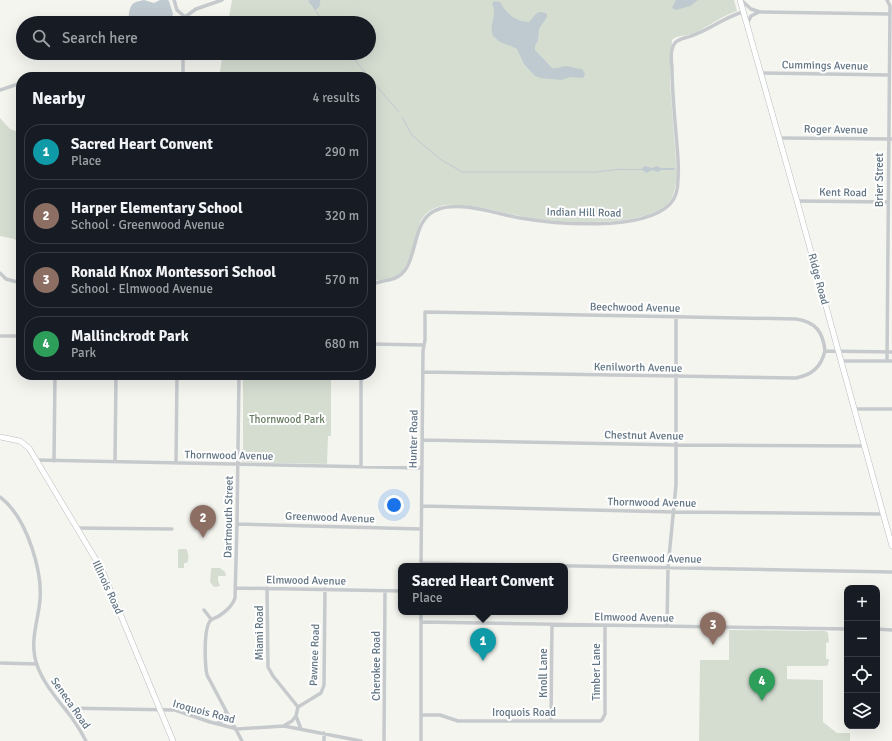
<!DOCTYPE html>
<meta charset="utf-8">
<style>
body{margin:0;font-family:Signika,sans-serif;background:#20242c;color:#f1f3f6}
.controls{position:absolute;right:12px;bottom:12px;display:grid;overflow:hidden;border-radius:8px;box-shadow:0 4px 16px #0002}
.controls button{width:36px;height:36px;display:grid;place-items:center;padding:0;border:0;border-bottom:1px solid #363941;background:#171b24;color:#f1f3f6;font:20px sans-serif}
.you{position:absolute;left:394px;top:505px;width:14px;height:14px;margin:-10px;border:3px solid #fff;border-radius:50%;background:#1a73e8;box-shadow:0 0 0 6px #1a73e833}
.badge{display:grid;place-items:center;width:26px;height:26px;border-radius:50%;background:#0b8043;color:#fff;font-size:13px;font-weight:700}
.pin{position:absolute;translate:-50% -33px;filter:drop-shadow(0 1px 2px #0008)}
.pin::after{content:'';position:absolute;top:21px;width:14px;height:12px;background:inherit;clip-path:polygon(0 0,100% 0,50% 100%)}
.popup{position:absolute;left:398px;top:563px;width:170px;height:52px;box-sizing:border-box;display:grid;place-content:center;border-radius:8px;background:#171b24;filter:drop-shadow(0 1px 3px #0005);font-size:13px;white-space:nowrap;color:#9ea1a6}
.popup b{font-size:15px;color:#f1f3f6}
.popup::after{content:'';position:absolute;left:50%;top:100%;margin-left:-8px;border:8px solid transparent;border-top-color:#171b24}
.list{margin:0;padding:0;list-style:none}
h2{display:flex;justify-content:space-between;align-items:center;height:52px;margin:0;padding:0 16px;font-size:17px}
h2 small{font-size:13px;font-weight:400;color:#9ea1a6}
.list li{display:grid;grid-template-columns:26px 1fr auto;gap:12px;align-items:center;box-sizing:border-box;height:56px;margin:0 8px 8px;padding:0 8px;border:1px solid #363941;border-radius:16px}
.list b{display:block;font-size:15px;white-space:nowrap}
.list p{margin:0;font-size:13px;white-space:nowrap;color:#9ea1a6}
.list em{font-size:13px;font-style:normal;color:#9ea1a6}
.icon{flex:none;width:22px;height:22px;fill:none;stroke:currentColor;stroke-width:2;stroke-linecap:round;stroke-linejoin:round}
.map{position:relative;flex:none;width:892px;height:741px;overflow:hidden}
.search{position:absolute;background:#171b24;box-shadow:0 4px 16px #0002;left:16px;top:16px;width:360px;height:44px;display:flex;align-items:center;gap:10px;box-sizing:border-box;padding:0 14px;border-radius:22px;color:#9ea1a6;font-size:15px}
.panel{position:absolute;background:#171b24;box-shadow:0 4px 16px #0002;left:16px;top:72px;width:360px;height:308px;border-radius:16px}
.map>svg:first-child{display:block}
</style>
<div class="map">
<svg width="892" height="741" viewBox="0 0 892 741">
<rect width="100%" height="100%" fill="#f5f5f0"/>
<!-- green -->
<path fill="#d5ddd1" d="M232 0H734L737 11C722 16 709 26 695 33 688 36 676 35 672 40L670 82 677 174C676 183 675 195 669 202 647 228 562 223 531 218 506 214 464 201 441 206 431 208 424 214 420 222 415 238 411 267 396 276 389 280 379 280 371 281V77H219L223 53H369V23H228Z
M0 118 10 129 21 133V243L14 239 0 236Z
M243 375H331V436H328L327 464 244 462 241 461 240 451 243 449Z
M179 549H186C189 552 189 560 187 563H184V568H178V551Z
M212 568H220L225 572 226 576H218V581L220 586 214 587 210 582 211 569Z
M729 630 825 631 828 633 829 642 826 643V659H829L828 665 825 666H787V679L823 680V722L837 733H850V741H699L700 660H729Z"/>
<!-- water -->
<path fill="#bfcad0" d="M144 0 154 3 160 0H168L169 1 173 14 170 23H129C128 17 129 6 134 3 137 1 141 1 144 0Z
M311 0H320C321 6 319 7 315 10L308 1Z
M676 0H698L690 6 676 10 672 8Z
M494 1 500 2C506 13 515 22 529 22 534 17 537 8 547 14V17L539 29 538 40 535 46V50L552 68C556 69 560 67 565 66 571 66 576 69 582 69L585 74 584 77 582 78 571 77 561 80 541 78 535 76 524 64 517 49 511 46 500 42 493 36C488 24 498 16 492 4Z
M136 53H156C149 59 143 59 136 53Z
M645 166 652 168 657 166 661 168H674L675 170H661L658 172 652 170 647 173 642 170H622V169H641Z"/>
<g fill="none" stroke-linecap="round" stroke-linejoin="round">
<!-- stream -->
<path stroke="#bfcad0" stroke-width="1" d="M315 10 324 23
M349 53 369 77
M371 80 399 112
M402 117 412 135 421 143 440 159 462 172H596L622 169"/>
<!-- secondary casing -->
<g stroke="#b8bdc2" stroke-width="6">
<path id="secondary" d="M740 0 797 201 892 546
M0 437 20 441 29 448 102 570 173 741"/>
</g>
<!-- street -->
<path stroke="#c7cacd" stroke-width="3.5" d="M174 0 177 10 185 17
M741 0 751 9 760 12 889 14
M185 23V17L196 9 222 0
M747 24 751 16 759 12
M761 73 889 75
M183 77V53
M0 90 21 83
M779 138 892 139
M797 201 888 202
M0 273 6 279 21 283
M371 286C383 277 396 285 407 267 418 247 414 217 439 209 462 201 497 214 520 218 556 224 642 232 670 204 676 198 678 187 678 179 679 168 678 157 677 146 675 119 672 93 672 67 671 60 670 49 675 43 679 38 686 38 691 36 710 30 724 17 743 12
M0 336H21
M371 344 424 345
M842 361H892
M887 361 890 6 887 0
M423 372 796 378C812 375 821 367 825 351L892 352
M239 375 237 524 235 598C233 605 225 612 219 616 216 618 213 618 211 620 203 627 205 665 207 675L242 741
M854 409H892
M422 440 676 445 865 446
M36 460 422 468
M54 461 55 375
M115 462 116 375
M176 463 177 375
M361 467V375
M0 497C27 517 45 575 39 608 36 627 30 645 37 665 44 685 59 701 72 718 77 725 82 733 86 741
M422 506 673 512 883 514
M237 524 421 529
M77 528 172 529
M421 563 892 572
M421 566 423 351 425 340V312L796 319C816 322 823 332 825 351
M235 588 401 591
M267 588 268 667 273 676 298 707 296 716 301 729
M204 610 211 619
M421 622 847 629
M667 626 668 567 676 485V317
M877 629 892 630
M0 663 37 664
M298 707 321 693 324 685 325 589
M64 708 175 710 210 722 222 725 237 729 284 726 361 741
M421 715H440L458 721H600L602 720 605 714V625
M551 721 552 624
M217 723 222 721 226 711
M285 725 292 721 296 716
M324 741V733
M384 741 385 591
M421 741V612"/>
<!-- secondary -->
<use href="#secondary" stroke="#fff" stroke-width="5"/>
</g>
<g text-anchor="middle" stroke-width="4" stroke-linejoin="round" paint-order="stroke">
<!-- street labels -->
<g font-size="11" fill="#617485" stroke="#fff">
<text transform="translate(825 65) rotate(1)" y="4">Cummings Avenue</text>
<text transform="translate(836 129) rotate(1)" y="4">Roger Avenue</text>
<text transform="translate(879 180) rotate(-90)" y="4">Brier Street</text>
<text transform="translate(843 192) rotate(1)" y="4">Kent Road</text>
<text transform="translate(584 212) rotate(1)" y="4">Indian Hill Road</text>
<text transform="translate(819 279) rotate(75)" y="4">Ridge Road</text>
<text transform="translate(635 307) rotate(1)" y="4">Beechwood Avenue</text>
<text transform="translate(638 367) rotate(1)" y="4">Kenilworth Avenue</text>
<text transform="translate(644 435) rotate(1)" y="4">Chestnut Avenue</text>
<text transform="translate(413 439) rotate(-89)" y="4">Hunter Road</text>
<text transform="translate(229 455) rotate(1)" y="4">Thornwood Avenue</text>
<text transform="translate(652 502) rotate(1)" y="4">Thornwood Avenue</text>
<text transform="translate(228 517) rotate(-89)" y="4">Dartmouth Street</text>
<text transform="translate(330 517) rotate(2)" y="4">Greenwood Avenue</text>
<text transform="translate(657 558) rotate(1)" y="4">Greenwood Avenue</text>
<text transform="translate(306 580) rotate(1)" y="4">Elmwood Avenue</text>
<text transform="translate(108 587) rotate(65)" y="4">Illinois Road</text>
<text transform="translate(634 617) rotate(1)" y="4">Elmwood Avenue</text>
<text transform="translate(259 633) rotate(-90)" y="4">Miami Road</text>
<text transform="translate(314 655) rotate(-88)" y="4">Pawnee Road</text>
<text transform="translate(376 666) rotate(-90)" y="4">Cherokee Road</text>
<text transform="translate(596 672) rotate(-90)" y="4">Timber Lane</text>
<text transform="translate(543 673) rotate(-90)" y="4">Knoll Lane</text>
<text transform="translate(71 703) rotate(55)" y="4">Seneca Road</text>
<text transform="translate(204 711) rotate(15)" y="4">Iroquois Road</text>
<text x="524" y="716">Iroquois Road</text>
</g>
<!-- park labels -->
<g font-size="11" fill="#657b60" stroke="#fff">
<text x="287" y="423">Thornwood Park</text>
</g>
</g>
</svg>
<div class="controls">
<button>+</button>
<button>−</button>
<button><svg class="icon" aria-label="locate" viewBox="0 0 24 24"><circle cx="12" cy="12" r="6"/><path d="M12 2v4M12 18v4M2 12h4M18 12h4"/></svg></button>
<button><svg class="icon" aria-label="layers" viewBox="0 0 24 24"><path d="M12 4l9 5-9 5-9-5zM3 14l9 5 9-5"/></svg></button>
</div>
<div class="you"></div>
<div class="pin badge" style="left:483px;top:661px;background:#0f9aa8">1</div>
<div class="popup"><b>Sacred Heart Convent</b>Place</div>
<div class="pin badge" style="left:203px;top:538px;background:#8d6e63">2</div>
<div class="pin badge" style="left:713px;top:645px;background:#8d6e63">3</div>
<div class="pin badge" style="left:762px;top:701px;background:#2e9e5b">4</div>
<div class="search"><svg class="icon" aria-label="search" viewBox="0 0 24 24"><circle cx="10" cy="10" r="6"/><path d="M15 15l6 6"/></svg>Search here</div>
<section class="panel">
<h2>Nearby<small>4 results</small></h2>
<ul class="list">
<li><span class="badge" style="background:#0f9aa8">1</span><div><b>Sacred Heart Convent</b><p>Place</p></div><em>290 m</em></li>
<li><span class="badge" style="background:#8d6e63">2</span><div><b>Harper Elementary School</b><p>School · Greenwood Avenue</p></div><em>320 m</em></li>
<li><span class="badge" style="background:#8d6e63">3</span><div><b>Ronald Knox Montessori School</b><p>School · Elmwood Avenue</p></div><em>570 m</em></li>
<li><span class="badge" style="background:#2e9e5b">4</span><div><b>Mallinckrodt Park</b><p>Park</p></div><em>680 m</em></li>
</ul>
</section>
</div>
